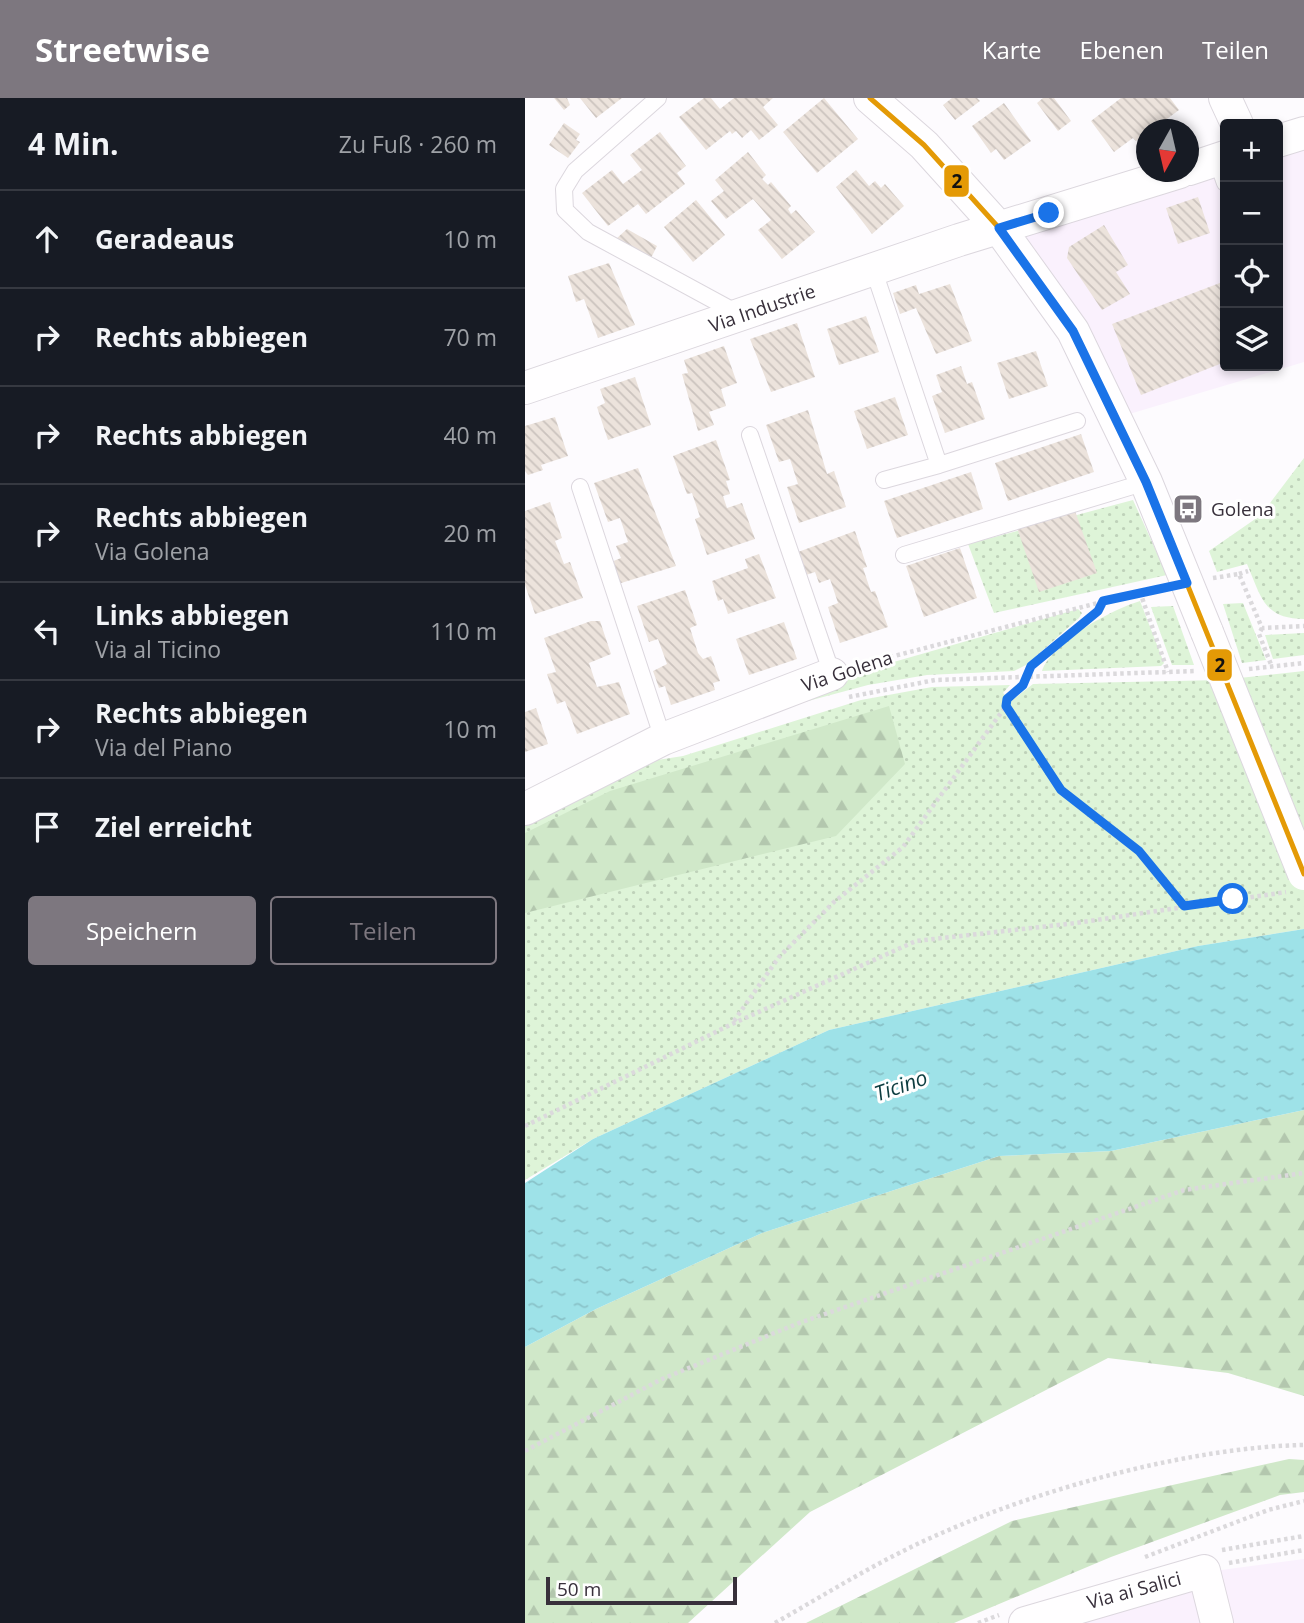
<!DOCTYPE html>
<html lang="de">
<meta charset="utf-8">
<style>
body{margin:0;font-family:"Open Sans",sans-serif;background:#242831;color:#f1f3f6}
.controls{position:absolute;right:21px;top:21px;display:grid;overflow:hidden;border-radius:7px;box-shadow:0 4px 10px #0003}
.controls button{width:63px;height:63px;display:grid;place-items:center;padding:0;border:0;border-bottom:2px solid #363941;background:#171b24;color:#f1f3f6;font:35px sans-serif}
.compass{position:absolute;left:611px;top:21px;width:63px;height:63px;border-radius:50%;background:#171b24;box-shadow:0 4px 10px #0003;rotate:188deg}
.scale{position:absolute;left:21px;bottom:18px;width:191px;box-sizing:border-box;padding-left:7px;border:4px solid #38303b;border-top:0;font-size:19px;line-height:24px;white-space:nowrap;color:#38303b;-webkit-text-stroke:5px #fff;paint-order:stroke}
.stop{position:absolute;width:21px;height:21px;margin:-16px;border:5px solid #1a73e8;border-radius:50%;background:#fff}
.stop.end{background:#1a73e8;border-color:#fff;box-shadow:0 2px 7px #0008}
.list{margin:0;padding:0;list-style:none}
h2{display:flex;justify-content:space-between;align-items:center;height:91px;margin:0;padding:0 28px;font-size:30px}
h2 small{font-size:23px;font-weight:400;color:#9ea1a6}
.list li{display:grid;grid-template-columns:46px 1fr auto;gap:21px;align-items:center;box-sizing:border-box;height:98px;padding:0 28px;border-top:2px solid #363941}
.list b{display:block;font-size:26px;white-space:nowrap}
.list p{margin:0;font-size:23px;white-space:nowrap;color:#9ea1a6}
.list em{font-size:23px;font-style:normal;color:#9ea1a6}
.actions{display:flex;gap:14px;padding:21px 28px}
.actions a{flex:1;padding:16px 0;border:2px solid #7d777f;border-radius:7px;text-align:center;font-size:24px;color:#7d777f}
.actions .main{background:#7d777f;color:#fff}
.icon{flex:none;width:38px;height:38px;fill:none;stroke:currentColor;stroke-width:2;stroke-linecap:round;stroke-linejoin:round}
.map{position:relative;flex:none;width:779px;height:1525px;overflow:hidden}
header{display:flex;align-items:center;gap:42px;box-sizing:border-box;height:98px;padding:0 35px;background:#7d777f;color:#fff}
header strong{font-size:33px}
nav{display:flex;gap:38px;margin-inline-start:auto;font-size:24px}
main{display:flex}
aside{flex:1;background:#171b24}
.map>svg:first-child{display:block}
</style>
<header>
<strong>Streetwise</strong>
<nav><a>Karte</a><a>Ebenen</a><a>Teilen</a></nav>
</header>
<main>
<aside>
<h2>4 Min.<small>Zu Fuß · 260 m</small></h2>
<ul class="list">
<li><svg class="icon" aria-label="ahead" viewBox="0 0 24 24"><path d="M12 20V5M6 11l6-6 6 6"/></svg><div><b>Geradeaus</b></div><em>10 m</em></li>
<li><svg class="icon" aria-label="right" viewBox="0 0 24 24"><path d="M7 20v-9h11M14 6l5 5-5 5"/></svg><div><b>Rechts abbiegen</b></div><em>70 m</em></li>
<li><svg class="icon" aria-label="right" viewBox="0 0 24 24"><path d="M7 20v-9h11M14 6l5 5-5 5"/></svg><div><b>Rechts abbiegen</b></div><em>40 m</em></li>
<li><svg class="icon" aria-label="right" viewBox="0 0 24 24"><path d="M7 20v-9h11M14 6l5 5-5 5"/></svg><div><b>Rechts abbiegen</b><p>Via Golena</p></div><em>20 m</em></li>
<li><svg class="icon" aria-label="left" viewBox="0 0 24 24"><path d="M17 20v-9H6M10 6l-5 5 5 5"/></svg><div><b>Links abbiegen</b><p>Via al Ticino</p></div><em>110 m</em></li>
<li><svg class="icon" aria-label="right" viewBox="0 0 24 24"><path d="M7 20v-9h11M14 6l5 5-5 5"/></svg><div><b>Rechts abbiegen</b><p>Via del Piano</p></div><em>10 m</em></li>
<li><svg class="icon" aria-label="arrive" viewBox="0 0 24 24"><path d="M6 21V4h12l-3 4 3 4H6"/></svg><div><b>Ziel erreicht</b></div></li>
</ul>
<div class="actions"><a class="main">Speichern</a><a>Teilen</a></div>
</aside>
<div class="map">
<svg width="779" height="1525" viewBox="0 0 779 1525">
<defs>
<pattern id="green-dots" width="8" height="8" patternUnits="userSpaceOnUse" patternTransform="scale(1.75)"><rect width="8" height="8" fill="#def4d8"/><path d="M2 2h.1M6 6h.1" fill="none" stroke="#bfd2ba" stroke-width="1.8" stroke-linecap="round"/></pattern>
<pattern id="forest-firs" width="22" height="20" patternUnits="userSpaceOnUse" patternTransform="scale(1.75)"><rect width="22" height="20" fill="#d0e8c9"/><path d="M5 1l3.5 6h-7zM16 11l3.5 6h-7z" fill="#b3c7ae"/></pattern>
<pattern id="water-ripples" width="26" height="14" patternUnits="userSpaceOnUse" patternTransform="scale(1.75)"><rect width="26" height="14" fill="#9ee2e8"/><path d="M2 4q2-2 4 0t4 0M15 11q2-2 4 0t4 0" fill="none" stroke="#89c2c8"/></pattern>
<pattern id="building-back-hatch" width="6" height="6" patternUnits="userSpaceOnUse" patternTransform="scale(1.75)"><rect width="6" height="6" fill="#ece3dc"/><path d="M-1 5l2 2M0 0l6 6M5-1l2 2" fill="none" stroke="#cbc3be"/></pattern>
</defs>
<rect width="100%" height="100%" fill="#fdfbfe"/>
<!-- built -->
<path fill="#faf1fd" d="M779 38V264L591 320 474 130 700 59V268H753V45Z
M779 1461V1525H537L696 1472Z"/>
<!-- green -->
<path fill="url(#green-dots)" d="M779 360V521C738 521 736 498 722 466L692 474 684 453 736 417Z
M608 402 642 477 469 515 443 446Z
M615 503 639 565 636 568 517 573C528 543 586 512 615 503Z
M718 505 741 562 717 565 698 506Z
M648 508 669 567H647L626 509Z
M553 511 557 515 554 520 501 567 489 573 402 577 343 587 257 610 313 580Z
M779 535V557L748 561 740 537Z
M779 573V831L673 848 304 932 68 1041 0 1082V720L113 665 158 658 336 602 407 589 485 587 478 595 486 603 508 586 696 582Z"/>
<!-- forest -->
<path fill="url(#forest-firs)" d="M364 608 380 666 311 738 0 815V735L85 693Z
M779 1012V1298L703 1275 583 1260 285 1414 163 1525H0V1249L71 1211 237 1135 474 1058 586 1053Z
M764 1361 779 1362V1394L755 1397 586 1459 429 1525H281L487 1423Z"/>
<!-- water -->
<path fill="url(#water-ripples)" d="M779 831V1012L586 1053 474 1058 237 1135 71 1211 0 1249V1085L68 1041 304 932 673 848Z"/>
<!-- building -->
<path fill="url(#building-back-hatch)" d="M29 0H42L45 7 39 12Z
M55 0H97L71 20Z
M179 0H186L195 11 209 0H248L238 9 253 27 234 42 226 32 217 40 211 33 207 36 205 33 181 52 154 19Z
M299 0 333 41 292 75 258 34Z
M427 0H452L455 3 430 22 418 7Z
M518 0H529L546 23 533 33 512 5Z
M596 0H645L654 12 627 32H622V36L611 43 608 40 589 54 566 23Z
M479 5 506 43 479 62 471 51 466 55 447 28Z
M39 25 55 36 51 42 55 44 43 60 24 47Z
M135 34 161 68 152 75 160 86 121 116 113 106 83 128 57 95 87 72 98 86 117 72 105 57Z
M223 54 241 77 237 81 243 87 246 84 266 108 263 111 266 116 271 112 290 134 257 161 233 132 246 122 228 101 201 121 186 103 199 93 190 82Z
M331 72 344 88 350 83 356 90 360 86 379 108 347 136 311 89Z
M673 99 685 135 653 146 641 110Z
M171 102 200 137 168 164 139 129Z
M579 127 603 167 591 174 605 196 577 212 542 160 544 149Z
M102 131 132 148 126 160 91 141Z
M84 165 110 227 73 240 59 201 51 204 43 178Z
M700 183V264L616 297 587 226Z
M425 186 447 243 411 256 391 210 375 216 368 195 391 187 394 196Z
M341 218 354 254 314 267 302 231Z
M272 225 290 279 246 294 225 241Z
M199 248 212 285 196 291 201 308 184 314 189 327 173 333 157 276 163 275 159 262Z
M511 253 523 288 484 301 472 265Z
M436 268 442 286 447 284 460 321 420 335 407 298 417 294 411 277Z
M110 279 126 327 83 342 72 309 80 305 75 291Z
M370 299 383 337 342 351 329 313Z
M283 312 302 376 309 373 321 409 274 425 262 389 273 386 265 361 254 364 241 327Z
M30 319 43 358 16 367 18 372 3 377 0 373V328Z
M556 336 569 374 483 403 470 365Z
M191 342 205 382 201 383 205 396 198 398 202 410 217 405 230 441 182 457 170 421 175 419 167 395 162 396 148 358Z
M113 370 151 468 93 486 86 464 96 460 91 448 103 444 95 420 83 424 69 385Z
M446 374 458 411 372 440 359 403Z
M25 404 37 440 30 443 39 466 45 464 58 500 10 516 0 487V413Z
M549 410 572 475 514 494 492 430Z
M330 433 342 469 338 470 346 494 350 493 363 529 315 545 303 509 313 505 305 481 294 485 290 474 281 477 273 454Z
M435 450 452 500 399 519 381 468Z
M234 456 251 500 203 516 198 501 193 503 187 483 223 470 220 461Z
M160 492 172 527 165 530 173 555 178 561 186 558 195 583 188 585 190 592 146 607 140 588 134 590 128 573 142 566 133 541 124 544 112 508Z
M66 523H75L86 556 64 565 72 589 94 584 105 616 52 636 40 603 32 606 22 576 31 574 19 540Z
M259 524 272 561 224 577 211 541Z
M11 610 23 646 0 654V614Z"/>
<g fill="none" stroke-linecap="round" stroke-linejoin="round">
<!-- service casing -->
<g stroke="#dcd7de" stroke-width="18">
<path id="service" d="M133 0 50 73 39 91 40 112 63 134 214 216
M692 62 700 85
M349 173 414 367 552 323
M225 337 307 576
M359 382 414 367
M55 389 138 641
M379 457 621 384"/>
</g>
<!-- minor casing -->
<g stroke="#dcd7de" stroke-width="34">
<path id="minor" d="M345 0 399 47 474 130 548 233 621 384 682 534
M700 0 712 26
M753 43 779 35
M664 71 700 59
M0 290 434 142 655 74
M0 711 138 641 307 576
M500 1525 679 1473 692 1525"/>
</g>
<!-- path -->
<path stroke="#dbd9dc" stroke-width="4.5" stroke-dasharray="3.5 3.5" stroke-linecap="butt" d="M714 476 723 473
M688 480 714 476 737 530 779 528
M615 494 643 574
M578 503 573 514 506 568 498 587 482 601 481 608 536 692 614 753 659 808
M737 530 734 536 747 569
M331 568 634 489
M724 571 779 565
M324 599 410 582 670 573
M209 923 254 859 309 804 378 749 481 608
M0 1028 207 926 391 843 551 825 761 794
M0 1353 137 1281 274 1225 659 1092 779 1075
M697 1452 779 1438
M620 1459 743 1412 779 1403
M704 1465 779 1452
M250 1525C306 1493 360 1459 419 1434 521 1389 668 1349 779 1347
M453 1525 474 1517"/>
<!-- service -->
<use href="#service" stroke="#fffeff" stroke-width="16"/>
<!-- minor -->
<use href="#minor" stroke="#fffeff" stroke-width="32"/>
<!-- minor-bridge casing -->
<g stroke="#dcd7de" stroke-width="34" stroke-linecap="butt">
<path id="minor-bridge" d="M682 534 779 776"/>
</g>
<!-- minor-bridge -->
<use href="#minor-bridge" stroke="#fffeff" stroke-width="32"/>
<!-- bus-1 casing -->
<g stroke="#fff" stroke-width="10">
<path id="bus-1" d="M345 0 399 47 474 130 548 233 621 384 779 776"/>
</g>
<!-- bus-1 -->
<use href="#bus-1" stroke="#e49a06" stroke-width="5"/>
</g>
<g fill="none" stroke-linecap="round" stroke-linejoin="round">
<!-- route -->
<path stroke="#1a73e8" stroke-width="9" d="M524 115 474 130 548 233 621 384 662 485 578 503 573 513 506 568 498 587 482 601 481 608 536 692 614 753 659 808 708 801"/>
</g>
<!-- icons -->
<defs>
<g id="bus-square" transform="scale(1.575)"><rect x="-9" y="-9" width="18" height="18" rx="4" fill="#7d777f" stroke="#fff"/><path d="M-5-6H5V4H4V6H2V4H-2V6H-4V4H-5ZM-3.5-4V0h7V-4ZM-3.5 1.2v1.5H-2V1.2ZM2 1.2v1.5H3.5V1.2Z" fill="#fff"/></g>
</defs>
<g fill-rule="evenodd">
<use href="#bus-square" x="663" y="411"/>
</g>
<g text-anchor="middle" stroke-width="6" stroke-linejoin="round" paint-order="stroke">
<!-- street labels -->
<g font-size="19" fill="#38303b" stroke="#fff">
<text transform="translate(237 210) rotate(-19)" y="7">Via Industrie</text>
<text transform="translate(322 573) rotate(-18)" y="7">Via Golena</text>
<text transform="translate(609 1492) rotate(-15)" y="7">Via ai Salici</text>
</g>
<!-- poi labels -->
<g font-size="19" fill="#38303b" stroke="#fff" text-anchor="start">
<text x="686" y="418">Golena</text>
</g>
<!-- water labels -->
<g font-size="21" font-style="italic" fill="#0d3d40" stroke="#fff">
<text transform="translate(376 988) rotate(-19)" y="7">Ticino</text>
</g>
</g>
<g stroke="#fff" stroke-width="2.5">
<rect x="418" y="66" width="27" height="34" rx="7" fill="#e49a06"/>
<rect x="681" y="550" width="27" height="34" rx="7" fill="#e49a06"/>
</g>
<g font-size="19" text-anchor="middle" font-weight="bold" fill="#111">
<text x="432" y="90">2</text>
<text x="695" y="574">2</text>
</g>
</svg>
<div class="controls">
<button>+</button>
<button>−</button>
<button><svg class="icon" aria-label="locate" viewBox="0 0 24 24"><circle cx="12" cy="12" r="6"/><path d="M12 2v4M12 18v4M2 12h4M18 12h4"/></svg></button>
<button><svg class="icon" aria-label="layers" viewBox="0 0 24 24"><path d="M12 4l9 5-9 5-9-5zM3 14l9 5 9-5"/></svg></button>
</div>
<svg class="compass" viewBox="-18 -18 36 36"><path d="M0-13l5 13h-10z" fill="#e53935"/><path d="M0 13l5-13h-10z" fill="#9ea1a6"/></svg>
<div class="scale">50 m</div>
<div class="stop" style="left:708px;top:801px"></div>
<div class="stop end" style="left:524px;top:115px"></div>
</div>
</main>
